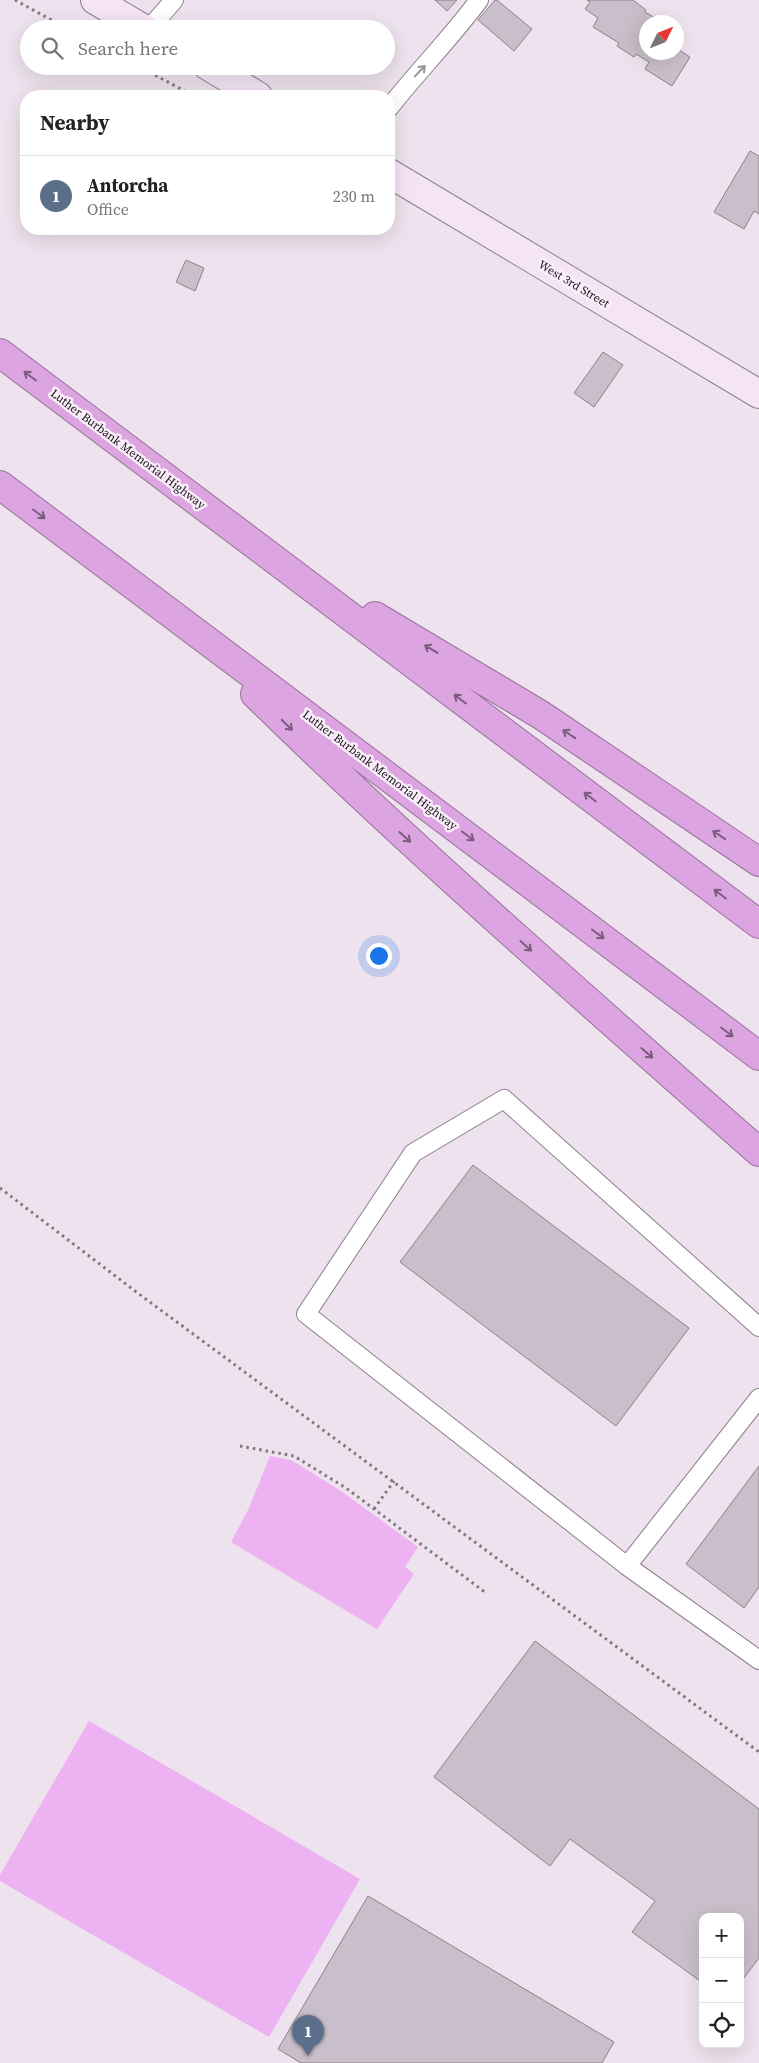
<!DOCTYPE html>
<meta charset="utf-8">
<style>
body{margin:0;font-family:"Source Serif 4",serif;background:#f6f6f6;color:#222}
.controls{position:absolute;right:15px;bottom:15px;display:grid;overflow:hidden;border-radius:10px;box-shadow:0 5px 20px #0002}
.controls button{width:45px;height:45px;display:grid;place-items:center;padding:0;border:0;border-bottom:1px solid #e0e0e0;background:#fff;color:#222;font:25px sans-serif}
.compass{position:absolute;left:639px;top:15px;width:45px;height:45px;border-radius:50%;background:#fff;box-shadow:0 5px 20px #0002;rotate:47deg}
.you{position:absolute;left:378px;top:955px;width:18px;height:18px;margin:-12px;border:4px solid #fff;border-radius:50%;background:#1a73e8;box-shadow:0 0 0 8px #1a73e833}
.badge{display:grid;place-items:center;width:32px;height:32px;border-radius:50%;background:#048f20;color:#fff;font-size:16px;font-weight:700}
.pin{position:absolute;translate:-50% -41px;filter:drop-shadow(0 1px 2px #0008)}
.pin::after{content:'';position:absolute;top:26px;width:18px;height:15px;background:inherit;clip-path:polygon(0 0,100% 0,50% 100%)}
.list{margin:0;padding:0;list-style:none}
h2{display:flex;justify-content:space-between;align-items:center;height:65px;margin:0;padding:0 20px;font-size:21px}
h2 small{font-size:16px;font-weight:400;color:#767676}
.list li{display:grid;grid-template-columns:32px 1fr auto;gap:15px;align-items:center;box-sizing:border-box;height:80px;padding:0 20px;border-top:1px solid #e0e0e0}
.list b{display:block;font-size:19px;white-space:nowrap}
.list p{margin:0;font-size:16px;white-space:nowrap;color:#767676}
.list em{font-size:16px;font-style:normal;color:#767676}
.icon{flex:none;width:28px;height:28px;fill:none;stroke:currentColor;stroke-width:2;stroke-linecap:round;stroke-linejoin:round}
.map{position:relative;flex:none;width:759px;height:2063px;overflow:hidden}
.search{position:absolute;background:#fff;box-shadow:0 5px 20px #0002;left:20px;top:20px;width:375px;height:55px;display:flex;align-items:center;gap:12px;box-sizing:border-box;padding:0 18px;border-radius:28px;color:#767676;font-size:19px}
.panel{position:absolute;background:#fff;box-shadow:0 5px 20px #0002;left:20px;top:90px;width:375px;height:145px;border-radius:20px}
.map>svg:first-child{display:block}
</style>
<div class="map">
<svg width="759" height="2063" viewBox="0 0 759 2063">
<rect width="100%" height="100%" fill="#ede2ed"/>
<!-- green -->
<path fill="#edb2f1" d="M270 1456 291 1460 341 1491 418 1547 405 1567 414 1574 377 1629 231 1542 249 1508Z
M89 1721 360 1879 269 2037 0 1881V1875Z"/>
<!-- building -->
<path fill="#c9bfca" stroke="#8b828c" d="M435 0H457L447 11Z
M495 0H497L532 29 514 51 478 20Z
M587 0H633L646 10 645 12 662 22H646V52H676V48L690 57 672 86 645 69 649 62 636 54 634 57 617 46 619 43 593 27 598 18 585 9 590 2Z
M750 151 759 156V214L754 211 744 229 714 212Z
M186 260 204 268 195 291 176 282Z
M603 352 623 365 594 407 574 393Z
M473 1165 689 1328 616 1426 400 1262Z
M759 1466V1587L744 1608 686 1564Z
M535 1641 759 1809V1958L740 1983V1917H703V1983L632 1932 655 1901 570 1839 550 1866 434 1777Z
M368 1896 614 2042 602 2063H301L278 2049Z"/>
<g fill="none" stroke-linecap="round" stroke-linejoin="round">
<!-- service casing -->
<g stroke="#8a808a" stroke-width="20">
<path id="service" d="M149 29 174 0
M389 108C418 71 451 38 479 0
M759 1327 504 1099 413 1153 306 1314 627 1566 759 1660
M627 1566 759 1398"/>
</g>
<!-- secondary casing -->
<g stroke="#8a808a" stroke-width="30">
<path id="secondary" d="M95 0 144 29
M208 66 258 96
M389 173 759 394"/>
</g>
<!-- motorway casing -->
<g stroke="#97729a" stroke-width="30">
<path id="motorway" d="M0 353 759 924
M0 485 759 1056
M375 616 541 715 759 862
M255 694C417 853 589 1002 759 1152"/>
</g>
<!-- path -->
<path stroke="#7f777f" stroke-width="3" stroke-dasharray="2.5 4" stroke-linecap="butt" d="M15 0 68 29
M138 66 194 96
M0 1188 139 1294 759 1752
M240 1446 294 1456 346 1488 486 1593
M374 1509 394 1481"/>
<!-- service -->
<use href="#service" stroke="#fff" stroke-width="18"/>
<!-- secondary -->
<use href="#secondary" stroke="#f4e4f6" stroke-width="28"/>
<!-- motorway -->
<use href="#motorway" stroke="#dca4e0" stroke-width="28"/>
</g>
<!-- one-way arrows -->
<defs><path id="oneway-shaft" d="M-6 0H5M1.5-3L5.5 0L1.5 3" fill="none" stroke-width="1.6" stroke-linecap="round" stroke-linejoin="round" transform="scale(1.25)"/></defs>
<use stroke="#979597" href="#oneway-shaft" transform="translate(420 71) rotate(-46)"/>
<g stroke="#7a5c7c">
<use href="#oneway-shaft" transform="translate(30 376) rotate(-143)"/>
<use href="#oneway-shaft" transform="translate(39 514) rotate(37)"/>
<use href="#oneway-shaft" transform="translate(431 649) rotate(-149)"/>
<use href="#oneway-shaft" transform="translate(460 699) rotate(-143)"/>
<use href="#oneway-shaft" transform="translate(287 725) rotate(45)"/>
<use href="#oneway-shaft" transform="translate(569 734) rotate(-146)"/>
<use href="#oneway-shaft" transform="translate(590 797) rotate(-143)"/>
<use href="#oneway-shaft" transform="translate(719 835) rotate(-146)"/>
<use href="#oneway-shaft" transform="translate(468 836) rotate(37)"/>
<use href="#oneway-shaft" transform="translate(405 837) rotate(42)"/>
<use href="#oneway-shaft" transform="translate(720 894) rotate(-143)"/>
<use href="#oneway-shaft" transform="translate(598 934) rotate(37)"/>
<use href="#oneway-shaft" transform="translate(526 946) rotate(42)"/>
<use href="#oneway-shaft" transform="translate(727 1032) rotate(37)"/>
<use href="#oneway-shaft" transform="translate(647 1053) rotate(41)"/>
</g>
<g text-anchor="middle" stroke-width="5" stroke-linejoin="round" paint-order="stroke">
<!-- street labels -->
<g font-size="12" fill="#181418" stroke="#faeffb">
<text transform="translate(574 284) rotate(31)" y="4">West 3rd Street</text>
<text transform="translate(128 449) rotate(37)" y="4">Luther Burbank Memorial Highway</text>
<text transform="translate(380 770) rotate(37)" y="4">Luther Burbank Memorial Highway</text>
</g>
</g>
</svg>
<div class="controls">
<button>+</button>
<button>−</button>
<button><svg class="icon" aria-label="locate" viewBox="0 0 24 24"><circle cx="12" cy="12" r="6"/><path d="M12 2v4M12 18v4M2 12h4M18 12h4"/></svg></button>
</div>
<svg class="compass" viewBox="-18 -18 36 36"><path d="M0-13l5 13h-10z" fill="#e53935"/><path d="M0 13l5-13h-10z" fill="#767676"/></svg>
<div class="you"></div>
<div class="pin badge" style="left:308px;top:2056px;background:#5c6f8a">1</div>
<div class="search"><svg class="icon" aria-label="search" viewBox="0 0 24 24"><circle cx="10" cy="10" r="6"/><path d="M15 15l6 6"/></svg>Search here</div>
<section class="panel">
<h2>Nearby<small></small></h2>
<ul class="list">
<li><span class="badge" style="background:#5c6f8a">1</span><div><b>Antorcha</b><p>Office</p></div><em>230 m</em></li>
</ul>
</section>
</div>
